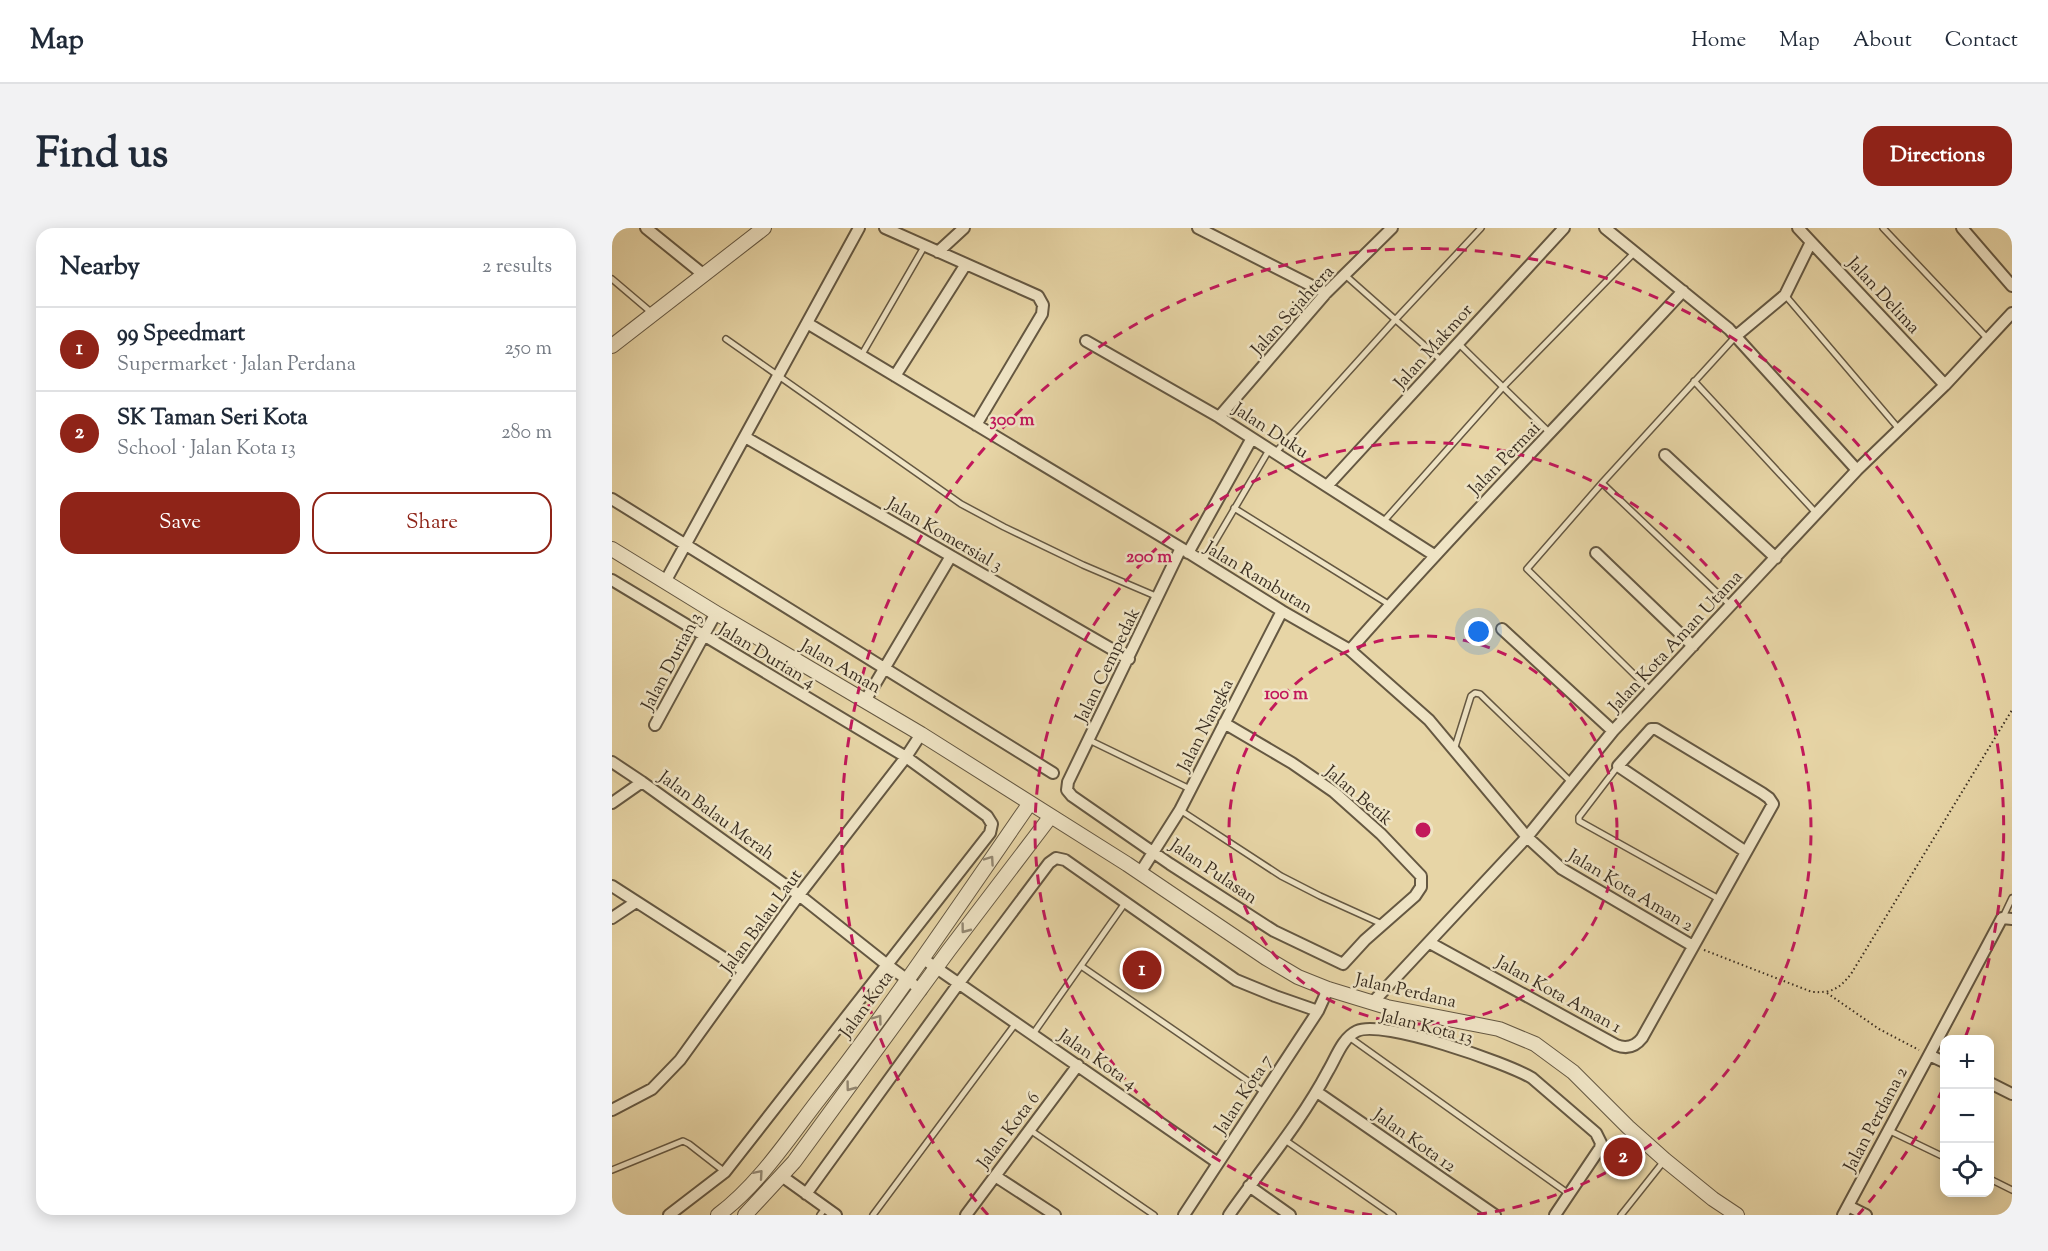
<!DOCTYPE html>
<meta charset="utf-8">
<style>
body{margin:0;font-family:"Sorts Mill Goudy",serif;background:#f2f2f3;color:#1f2937}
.controls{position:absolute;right:18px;bottom:18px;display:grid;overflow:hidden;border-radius:12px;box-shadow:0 3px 15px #0003}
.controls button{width:54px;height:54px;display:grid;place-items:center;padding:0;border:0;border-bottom:2px solid #e0e1e3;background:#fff;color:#1f2937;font:30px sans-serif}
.you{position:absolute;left:867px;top:404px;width:21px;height:21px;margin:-15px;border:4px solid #fff;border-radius:50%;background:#1a73e8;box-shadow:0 0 0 9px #1a73e833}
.badge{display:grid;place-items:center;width:39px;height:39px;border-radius:50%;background:#8f2418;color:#fff;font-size:20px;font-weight:700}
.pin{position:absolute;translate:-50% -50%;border:3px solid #fff;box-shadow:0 2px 6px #0006}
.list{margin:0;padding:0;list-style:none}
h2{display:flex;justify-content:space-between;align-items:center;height:78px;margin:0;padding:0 24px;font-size:26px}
h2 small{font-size:20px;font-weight:400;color:#747a83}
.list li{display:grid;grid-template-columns:39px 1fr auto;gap:18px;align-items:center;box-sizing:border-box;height:84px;padding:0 24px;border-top:2px solid #e0e1e3}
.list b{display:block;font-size:22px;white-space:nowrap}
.list p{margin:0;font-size:20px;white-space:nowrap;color:#747a83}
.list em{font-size:20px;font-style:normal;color:#747a83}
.actions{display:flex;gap:12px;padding:18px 24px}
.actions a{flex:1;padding:14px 0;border:2px solid #8f2418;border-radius:18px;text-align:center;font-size:21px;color:#8f2418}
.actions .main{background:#8f2418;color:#fff}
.icon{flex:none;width:33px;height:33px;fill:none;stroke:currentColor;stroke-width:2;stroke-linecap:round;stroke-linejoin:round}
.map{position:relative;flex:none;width:1400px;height:987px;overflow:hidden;border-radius:18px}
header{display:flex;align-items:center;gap:36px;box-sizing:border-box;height:84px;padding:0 30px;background:#fff;border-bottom:2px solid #e0e1e3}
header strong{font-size:28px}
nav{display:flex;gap:33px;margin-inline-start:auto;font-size:21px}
.intro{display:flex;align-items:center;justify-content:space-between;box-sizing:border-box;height:144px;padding:0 36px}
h1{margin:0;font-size:42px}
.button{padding:15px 27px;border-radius:18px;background:#8f2418;color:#fff;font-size:21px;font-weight:700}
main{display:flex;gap:36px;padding:0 36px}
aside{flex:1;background:#fff;border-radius:18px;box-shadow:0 3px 15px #0003}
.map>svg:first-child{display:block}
</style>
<header>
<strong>Map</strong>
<nav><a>Home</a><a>Map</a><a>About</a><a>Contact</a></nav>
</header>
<div class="intro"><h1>Find us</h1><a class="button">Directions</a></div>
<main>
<aside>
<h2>Nearby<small>2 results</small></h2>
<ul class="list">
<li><span class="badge">1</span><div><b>99 Speedmart</b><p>Supermarket · Jalan Perdana</p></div><em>250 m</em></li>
<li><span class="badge">2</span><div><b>SK Taman Seri Kota</b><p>School · Jalan Kota 13</p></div><em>280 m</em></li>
</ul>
<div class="actions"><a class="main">Save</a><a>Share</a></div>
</aside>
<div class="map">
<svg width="1400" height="987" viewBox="0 0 1400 987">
<rect width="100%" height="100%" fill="#e7d5a6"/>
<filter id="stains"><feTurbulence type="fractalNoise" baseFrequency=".00333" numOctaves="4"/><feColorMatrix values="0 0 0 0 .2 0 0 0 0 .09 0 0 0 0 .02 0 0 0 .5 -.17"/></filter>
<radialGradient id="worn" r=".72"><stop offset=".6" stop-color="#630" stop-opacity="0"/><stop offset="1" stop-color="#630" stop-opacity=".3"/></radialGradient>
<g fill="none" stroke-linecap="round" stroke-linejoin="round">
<!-- service casing -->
<g stroke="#655842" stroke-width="8">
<path id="service" d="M1271 0 1375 110
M733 47 830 133
M0 51 40 85
M1173 67 1287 201
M114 111 349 276 392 299 471 337 546 369
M846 115 939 206
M249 128 312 19
M1082 153 1205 286
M664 224 783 92 869 0
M990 255 1118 377
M622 280 778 377
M771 294 891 159 1023 24
M591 334 657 222
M1039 463 915 341 990 255 1124 108
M477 512 578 561
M842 522 859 468 863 465 868 466 959 554
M1006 538 967 589V593L1107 671
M568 582 669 648 708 668 770 696
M1391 689 1400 670
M469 738 652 864
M421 806 513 675
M737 809 957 966
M418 902 542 987
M1276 902 1332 929
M673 912 781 987
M0 942 71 913 77 916 113 944
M1378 951 1400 962
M208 987 214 979
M261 987 404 795
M1009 987 1052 933"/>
</g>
<!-- minor casing -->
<g stroke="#655842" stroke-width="14">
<path id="minor" d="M34 0 92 47
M273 0 426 68 431 77 430 86 364 197
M586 0 714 65
M993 0 1117 101 1245 242
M1186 0 1333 157
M1350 0 1400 58
M326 24 352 0
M195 95 569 320 670 383 738 422 817 492 915 609 950 641 1081 718
M1124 108 1173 67 1199 14
M474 113 607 189 822 327
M283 148 354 36
M607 189 714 65 780 0
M133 209 517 431
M1053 227 1164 330
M715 258 952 0
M0 271 441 545
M569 320 456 554 455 562 460 568 558 636 662 703 731 736 753 712 803 668 809 659V648L769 606 722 564 680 535 612 495
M576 325 640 210
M984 325 1081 418
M0 352 294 529 375 588 380 596 378 605 113 944 57 987
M53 354 247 0
M890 401 1001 503
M738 422C846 299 960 183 1071 63
M253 473 339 328
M43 497 104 385
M0 534 30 554 187 667 274 736 309 762
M0 575 30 554
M528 645 568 582 670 383
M0 658 132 743
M0 690 24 674
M818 715 1004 817C1014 821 1023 819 1030 810L1161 576 1157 570 1150 565 1044 501H1039L1006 538 1134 624
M310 730 606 935
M761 774 915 609 1001 503 1245 242 1333 157 1400 85
M1317 827 1390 690 1400 691
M1378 855 1400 866
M705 864 883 987
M0 882 40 861 68 832 187 667 294 529 309 506
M383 948 443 987
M171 949 224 987
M637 958 678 987
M194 966 347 755 437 635 444 630 453 632 624 752 663 768 706 783
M1236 978 1254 987
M354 987 466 837
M572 987 706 783 716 761
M617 987C650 940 689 894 716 843 724 830 730 810 745 803 770 791 895 835 920 850L984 905 989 915 988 920 943 987
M1231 987 1317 827 1332 834"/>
</g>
<!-- tertiary casing -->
<g stroke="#655842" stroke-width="16">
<path id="tertiary" d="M0 118 152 0
M0 321 104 385 309 506 515 636 654 730 686 749 716 761 775 779 887 801 923 816 961 844 1016 899 1053 932 1101 971 1125 987
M106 987C145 958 175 913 204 875 280 778 348 676 418 575
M133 987 182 934 337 722 439 588"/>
</g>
<!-- path -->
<path stroke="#3a2e21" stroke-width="2" stroke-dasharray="1.5 3" stroke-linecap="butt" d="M1092 722 1200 764C1220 765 1227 761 1239 746L1400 482
M1215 765 1267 801 1307 822"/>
<!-- service -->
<use href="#service" stroke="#efe4c5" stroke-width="5"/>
<!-- minor -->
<use href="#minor" stroke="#efe4c5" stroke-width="10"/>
<!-- tertiary -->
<use href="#tertiary" stroke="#efe4c5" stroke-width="14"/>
</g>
<!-- one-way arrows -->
<defs><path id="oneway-chevron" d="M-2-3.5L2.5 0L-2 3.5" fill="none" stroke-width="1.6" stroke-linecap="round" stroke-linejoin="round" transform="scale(1.5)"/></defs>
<g stroke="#948973">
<use href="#oneway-chevron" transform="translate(378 632) rotate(-55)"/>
<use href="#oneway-chevron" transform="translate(353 701) rotate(127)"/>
<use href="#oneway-chevron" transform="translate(266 791) rotate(-54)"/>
<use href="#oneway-chevron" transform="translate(238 859) rotate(127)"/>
<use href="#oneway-chevron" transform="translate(147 946) rotate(-49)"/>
</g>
<!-- distance rings -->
<g fill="none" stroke="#c2185b" stroke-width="3" stroke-dasharray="10 8">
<circle cx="811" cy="602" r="194"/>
<path d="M760 987A388 388 0 1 1 862 987"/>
<path d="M1331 861A581 581 0 0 1 1246 987M376 987A581 581 0 1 1 1353 810"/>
</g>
<g text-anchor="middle" stroke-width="5" stroke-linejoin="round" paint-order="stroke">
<!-- street labels -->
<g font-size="18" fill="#3a2e21" stroke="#efe4c5">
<text transform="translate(1272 67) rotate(47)" y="6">Jalan Delima</text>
<text transform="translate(680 82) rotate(-48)" y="6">Jalan Sejahtera</text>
<text transform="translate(821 118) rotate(-48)" y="6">Jalan Makmor</text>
<text transform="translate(659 202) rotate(33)" y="6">Jalan Duku</text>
<text transform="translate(892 230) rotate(-46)" y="6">Jalan Permai</text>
<text transform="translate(333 306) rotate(30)" y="6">Jalan Komersial 3</text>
<text transform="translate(647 349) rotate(31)" y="6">Jalan Rambutan</text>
<text transform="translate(1063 413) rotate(-47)" y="6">Jalan Kota Aman Utama</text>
<text transform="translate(155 427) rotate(31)" y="6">Jalan Durian 4</text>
<text transform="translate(59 433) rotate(-62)" y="6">Jalan Durian 3</text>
<text transform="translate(495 437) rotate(-64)" y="6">Jalan Cempedak</text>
<text transform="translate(229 438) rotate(30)" y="6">Jalan Aman</text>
<text transform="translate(593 497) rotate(-63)" y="6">Jalan Nangka</text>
<text transform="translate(747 567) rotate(40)" y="6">Jalan Betik</text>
<text transform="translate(105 587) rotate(36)" y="6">Jalan Balau Merah</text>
<text transform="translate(602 643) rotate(34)" y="6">Jalan Pulasan</text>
<text transform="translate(1019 662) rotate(31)" y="6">Jalan Kota Aman 2</text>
<text transform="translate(149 693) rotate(-54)" y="6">Jalan Balau Laut</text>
<text transform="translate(794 762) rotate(13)" y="6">Jalan Perdana</text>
<text transform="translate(947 766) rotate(29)" y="6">Jalan Kota Aman 1</text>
<text transform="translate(254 776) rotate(-54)" y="6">Jalan Kota</text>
<text transform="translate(815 798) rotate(14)" y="6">Jalan Kota 13</text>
<text transform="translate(486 831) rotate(35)" y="6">Jalan Kota 4</text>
<text transform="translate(631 866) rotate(-57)" y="6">Jalan Kota 7</text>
<text transform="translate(1263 891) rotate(-62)" y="6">Jalan Perdana 2</text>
<text transform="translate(396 902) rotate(-53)" y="6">Jalan Kota 6</text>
<text transform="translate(803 912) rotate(35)" y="6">Jalan Kota 12</text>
</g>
</g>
<circle cx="811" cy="602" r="9" fill="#c2185b" stroke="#efe4c5" stroke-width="3"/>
<g font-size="18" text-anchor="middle" font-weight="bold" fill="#c2185b" stroke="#efe4c5" stroke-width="5" stroke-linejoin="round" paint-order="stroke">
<text x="400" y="197">300 m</text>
<text x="537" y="334">200 m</text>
<text x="674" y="471">100 m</text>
</g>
<rect width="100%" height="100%" filter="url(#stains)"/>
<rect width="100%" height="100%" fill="url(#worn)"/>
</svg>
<div class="controls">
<button>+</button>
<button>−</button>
<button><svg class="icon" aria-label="locate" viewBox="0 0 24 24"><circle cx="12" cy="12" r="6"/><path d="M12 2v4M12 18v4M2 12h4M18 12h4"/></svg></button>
</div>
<div class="you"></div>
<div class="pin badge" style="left:530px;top:742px">1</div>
<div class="pin badge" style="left:1011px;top:929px">2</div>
</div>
</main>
